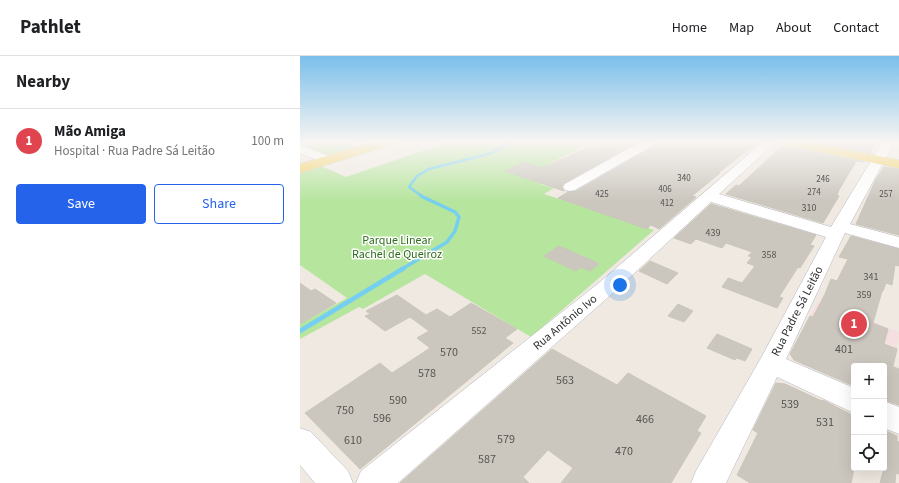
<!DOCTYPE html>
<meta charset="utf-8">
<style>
body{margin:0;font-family:"Source Sans 3",sans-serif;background:#f2f2f2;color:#202124}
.controls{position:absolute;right:12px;bottom:12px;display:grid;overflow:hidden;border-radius:4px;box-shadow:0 4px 16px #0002}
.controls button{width:36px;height:36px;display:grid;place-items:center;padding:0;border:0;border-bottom:1px solid #e0e0e0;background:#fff;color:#202124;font:20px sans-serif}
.you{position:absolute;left:320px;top:229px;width:14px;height:14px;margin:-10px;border:3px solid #fff;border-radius:50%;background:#1a73e8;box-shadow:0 0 0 6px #1a73e833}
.badge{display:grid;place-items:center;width:26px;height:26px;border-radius:50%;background:#2563eb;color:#fff;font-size:13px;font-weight:700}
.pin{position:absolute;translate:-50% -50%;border:2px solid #fff;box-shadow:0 1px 4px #0006}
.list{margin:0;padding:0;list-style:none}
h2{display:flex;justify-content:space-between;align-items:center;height:52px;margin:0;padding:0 16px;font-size:17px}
h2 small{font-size:13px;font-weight:400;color:#757577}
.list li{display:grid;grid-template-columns:26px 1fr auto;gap:12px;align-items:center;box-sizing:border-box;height:64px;padding:0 16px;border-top:1px solid #e0e0e0}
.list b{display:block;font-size:15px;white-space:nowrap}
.list p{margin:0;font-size:13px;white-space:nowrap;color:#757577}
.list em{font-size:13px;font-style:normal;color:#757577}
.actions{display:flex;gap:8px;padding:12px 16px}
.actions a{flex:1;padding:9px 0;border:1px solid #2563eb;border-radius:4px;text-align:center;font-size:14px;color:#2563eb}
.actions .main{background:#2563eb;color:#fff}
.icon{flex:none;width:22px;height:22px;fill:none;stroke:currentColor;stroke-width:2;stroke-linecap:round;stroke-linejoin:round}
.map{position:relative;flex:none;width:599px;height:427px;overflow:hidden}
header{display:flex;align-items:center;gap:24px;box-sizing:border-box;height:56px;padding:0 20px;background:#fff;border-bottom:1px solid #e0e0e0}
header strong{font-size:19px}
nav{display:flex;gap:22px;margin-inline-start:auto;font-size:14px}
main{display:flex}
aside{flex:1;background:#fff}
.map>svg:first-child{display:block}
</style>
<header>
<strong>Pathlet</strong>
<nav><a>Home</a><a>Map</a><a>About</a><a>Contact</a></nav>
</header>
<main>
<aside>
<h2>Nearby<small></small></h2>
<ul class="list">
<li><span class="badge" style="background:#e0444e">1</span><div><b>Mão Amiga</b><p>Hospital · Rua Padre Sá Leitão</p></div><em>100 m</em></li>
</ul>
<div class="actions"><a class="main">Save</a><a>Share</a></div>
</aside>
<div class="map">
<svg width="599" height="427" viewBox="0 0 599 427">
<rect width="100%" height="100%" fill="#efe9e1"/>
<!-- medical -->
<path fill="#f5dfe0" d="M517 246 599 276 597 293 510 260Z"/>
<!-- green -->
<path fill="#b6e59e" d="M0 85H49L58 89 30 98 24 99 0 88Z
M151 85H294L247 109 240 128 254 132 244 138 354 174 231 281 125 218 63 253 59 251 0 283V268L47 242 0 209V115L19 109 46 121Z"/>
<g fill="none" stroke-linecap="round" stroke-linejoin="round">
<!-- stream-far2 -->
<path stroke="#75cff0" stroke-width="2.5" d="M123 141 109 131 117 120 129 113 192 97 214 85"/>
<!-- stream-far1 -->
<path stroke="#75cff0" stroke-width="3.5" d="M102 213 147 186 155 175 159 161 155 156 121 140"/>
<!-- stream -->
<path stroke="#75cff0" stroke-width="4.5" d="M0 275 104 212"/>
</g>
<!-- building -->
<path fill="#cbc7bf" stroke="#cbc5ba" d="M302 85H339L264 127 262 130 264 135 205 115 225 106 242 112Z
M358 85H460L418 117H420L392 140 396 141 359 173 351 169 347 173 258 142 268 136H267L276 135 356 89Z
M512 85H565L575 87 570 97Z
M482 90 564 106 557 105 555 107 539 134 537 139 539 140 523 167 426 138 436 129 439 130Z
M584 111 599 113V179L556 168 576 123Z
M411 148 516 179 510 189 514 190 500 212 498 211 479 241 483 242 477 252 422 231 428 222 442 227 455 210 447 207 452 201 448 200 452 196 426 187 422 192 396 183 391 188 374 182Z
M551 180 599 193V210L595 209 592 229 586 227 583 235H582L573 267 588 273 584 288 597 293 593 310H591L599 313V349L584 344V310H554V330L494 304 490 298 510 260 513 261 525 238 531 223 537 225 548 203 539 201Z
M259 190 291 204 299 208 290 215 281 211 276 215 244 200Z
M350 205 378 217 367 228 339 215Z
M0 227 11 235 15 233 36 247 0 268Z
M97 239 126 259 137 253 150 261 171 247 217 273 205 282 213 287 60 413 5 357 80 307 92 317 130 292 117 282 129 275 110 261 85 275 65 260 70 258 66 255Z
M378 248 393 255 384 266 368 260Z
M417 278 452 293 445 305 437 302 435 304 407 292Z
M252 293 317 329 328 317 406 360 397 375 401 377 371 427H261L273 412 248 394 223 421 229 427H100Z
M476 327 485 328 522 345 523 344 554 360V413L551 427H450L437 419 458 377 453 374Z
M584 374 597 380V385L599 386V418L596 417 595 427H580L584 412Z"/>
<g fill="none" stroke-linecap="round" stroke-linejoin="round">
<!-- minor casing -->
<g stroke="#b4b7c1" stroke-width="1">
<path id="minor" d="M50 85C59 85 72 83 78 90L76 93 72 94 52 88Z
M342 85H357L355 88 275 134 270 135 265 134 263 131 265 128Z
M464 85H477L419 138 531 171 583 85H595L550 168 599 181V192L545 177 486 303 554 332V357L477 321 426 427H391L396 415 461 302 526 181 411 146 314 236 98 427H56L61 415 300 226Z
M0 89 32 101 34 104 32 107 27 108 0 97Z
M584 345 599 351V378L584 372Z
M0 372 11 376 48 415 53 427H15L0 409Z"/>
</g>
<!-- major casing -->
<g stroke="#c9c9c9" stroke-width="1">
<path id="major" d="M75 85H96L94 88 0 117V108Z
M478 85H505L599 104V112L485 89 480 88Z"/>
</g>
<!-- minor -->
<use href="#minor" fill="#fff" fill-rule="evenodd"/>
<!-- major -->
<use href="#major" fill="#f2d163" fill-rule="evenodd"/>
</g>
<!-- sky -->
<linearGradient id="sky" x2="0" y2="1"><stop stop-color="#7abfeb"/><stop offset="0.59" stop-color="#f8f5f2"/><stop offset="1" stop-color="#f8f5f2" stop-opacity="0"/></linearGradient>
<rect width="599" height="145" fill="url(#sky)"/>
<g text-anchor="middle" stroke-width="3" stroke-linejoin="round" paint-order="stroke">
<!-- far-number labels -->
<g font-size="9" fill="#555452">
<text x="384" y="125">340</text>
<text x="523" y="126">246</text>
<text x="365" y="136">406</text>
<text x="514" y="139">274</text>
<text x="302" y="141">425</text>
<text x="586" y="141">257</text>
<text x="367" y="150">412</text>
</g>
<!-- number labels -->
<g font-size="10" fill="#555452">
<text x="509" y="155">310</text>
<text x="413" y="180">439</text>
<text x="469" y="202">358</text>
<text x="571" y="224">341</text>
<text x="564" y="242">359</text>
<text x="179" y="278">552</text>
</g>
<!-- park labels -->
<g font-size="12" fill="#2c6e1b" stroke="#fff">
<text x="97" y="188">Parque Linear<tspan x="97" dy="14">Rachel de Queiroz</tspan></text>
</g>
<!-- street labels -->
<g font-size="12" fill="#2e2e2e" stroke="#fff">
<text transform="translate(497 255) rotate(-63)" y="4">Rua Padre Sá Leitão</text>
<text transform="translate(265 266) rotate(-40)" y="4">Rua Antônio Ivo</text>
</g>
<!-- near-number labels -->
<g font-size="12" fill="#555452">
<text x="544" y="297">401</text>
<text x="149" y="300">570</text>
<text x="127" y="321">578</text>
<text x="265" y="328">563</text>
<text x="98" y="348">590</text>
<text x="490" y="352">539</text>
<text x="45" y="358">750</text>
<text x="82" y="366">596</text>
<text x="345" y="367">466</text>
<text x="525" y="370">531</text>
<text x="206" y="387">579</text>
<text x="53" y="388">610</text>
<text x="324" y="399">470</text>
<text x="187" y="407">587</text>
</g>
</g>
</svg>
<div class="controls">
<button>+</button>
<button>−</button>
<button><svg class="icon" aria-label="locate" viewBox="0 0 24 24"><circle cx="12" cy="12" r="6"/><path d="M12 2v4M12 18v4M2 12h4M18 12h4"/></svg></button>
</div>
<div class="you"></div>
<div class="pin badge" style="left:554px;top:268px;background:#e0444e">1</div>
</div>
</main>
